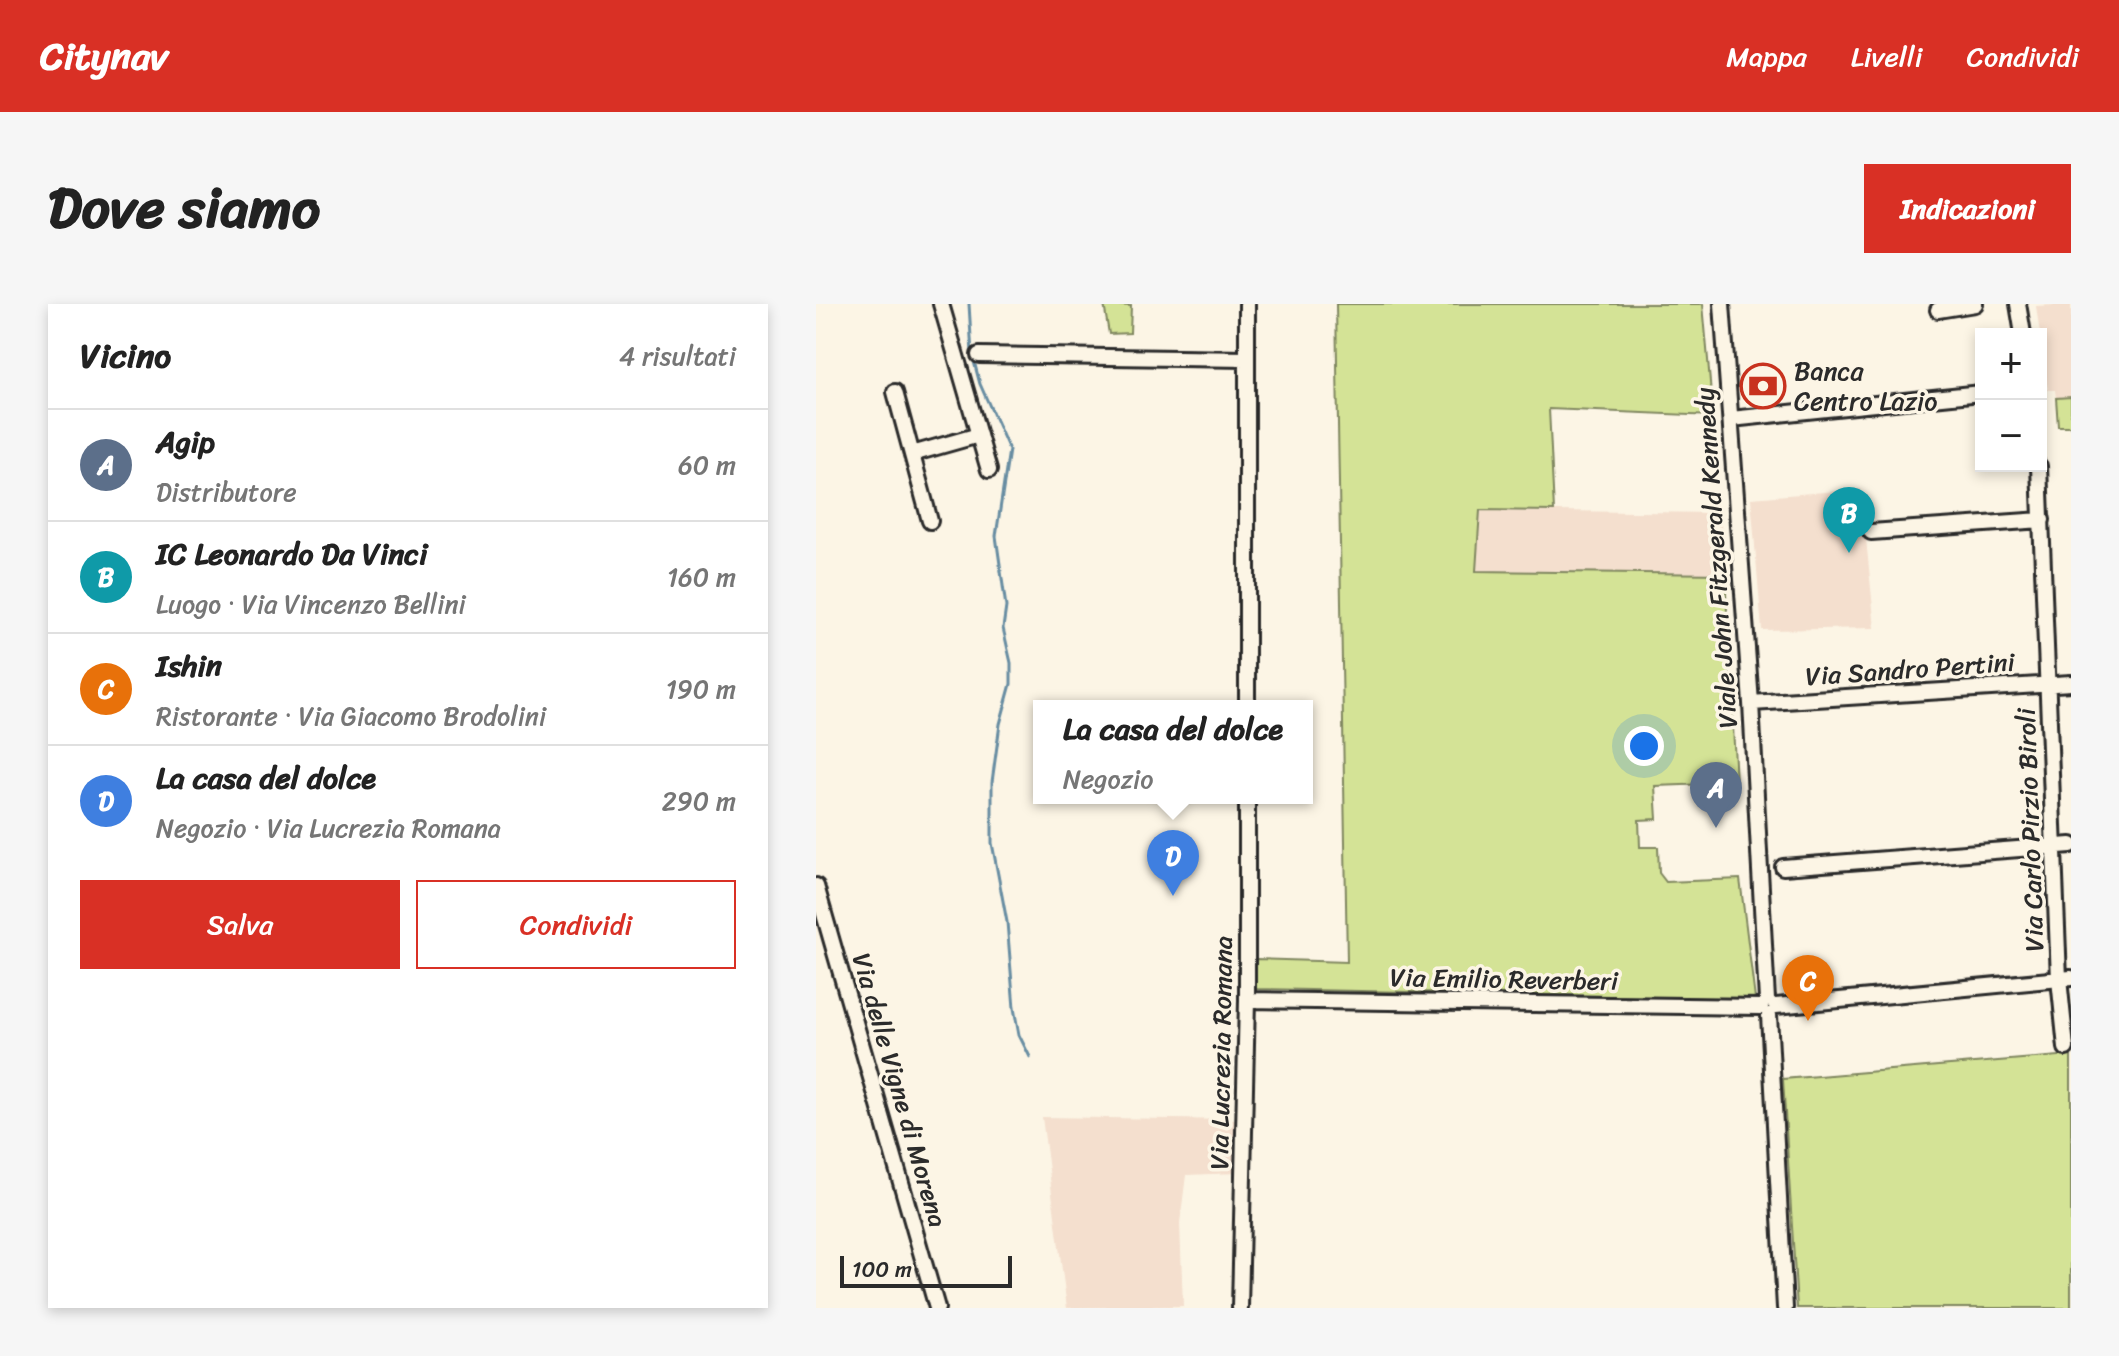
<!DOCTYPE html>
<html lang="it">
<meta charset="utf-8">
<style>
body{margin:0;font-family:Sriracha,sans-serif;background:#f6f6f6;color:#222}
.controls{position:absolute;right:24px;top:24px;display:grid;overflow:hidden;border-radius:0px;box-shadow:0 4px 12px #0003}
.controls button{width:72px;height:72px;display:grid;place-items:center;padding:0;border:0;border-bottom:2px solid #e0e0e0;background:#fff;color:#222;font:40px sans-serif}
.scale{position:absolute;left:24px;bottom:20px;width:172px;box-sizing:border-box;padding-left:8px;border:4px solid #2b2b2b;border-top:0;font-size:22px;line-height:28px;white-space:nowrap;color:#2b2b2b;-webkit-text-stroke:6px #fcf5e5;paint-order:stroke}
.you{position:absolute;left:828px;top:442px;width:28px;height:28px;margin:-20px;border:6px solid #fff;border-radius:50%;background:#1a73e8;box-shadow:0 0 0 12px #1a73e833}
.badge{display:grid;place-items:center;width:52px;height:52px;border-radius:50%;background:#d93025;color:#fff;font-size:26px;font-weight:700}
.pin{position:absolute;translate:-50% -66px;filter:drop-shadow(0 2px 4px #0008)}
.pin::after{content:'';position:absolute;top:42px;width:28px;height:24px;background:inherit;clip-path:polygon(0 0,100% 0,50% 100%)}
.popup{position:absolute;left:217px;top:396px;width:280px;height:104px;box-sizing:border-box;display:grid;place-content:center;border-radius:0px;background:#fff;filter:drop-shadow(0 2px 6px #0005);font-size:26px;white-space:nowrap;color:#767676}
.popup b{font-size:30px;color:#222}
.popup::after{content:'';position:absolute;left:50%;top:100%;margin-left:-16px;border:16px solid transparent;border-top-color:#fff}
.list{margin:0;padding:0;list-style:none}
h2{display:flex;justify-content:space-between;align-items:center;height:104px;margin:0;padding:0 32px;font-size:34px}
h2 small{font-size:26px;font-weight:400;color:#767676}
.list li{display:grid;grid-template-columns:52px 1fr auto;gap:24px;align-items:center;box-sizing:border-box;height:112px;padding:0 32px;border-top:2px solid #e0e0e0}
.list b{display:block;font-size:30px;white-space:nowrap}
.list p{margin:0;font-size:26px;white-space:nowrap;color:#767676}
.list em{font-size:26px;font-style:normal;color:#767676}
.actions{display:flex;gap:16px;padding:24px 32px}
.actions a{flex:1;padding:18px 0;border:2px solid #d93025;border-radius:0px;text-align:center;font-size:28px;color:#d93025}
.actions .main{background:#d93025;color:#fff}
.map{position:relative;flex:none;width:1255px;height:1004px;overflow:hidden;border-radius:0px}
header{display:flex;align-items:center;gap:48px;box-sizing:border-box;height:112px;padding:0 40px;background:#d93025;color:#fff}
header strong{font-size:38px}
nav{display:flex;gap:44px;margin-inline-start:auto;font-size:28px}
.intro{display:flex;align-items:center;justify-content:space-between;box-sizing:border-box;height:192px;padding:0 48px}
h1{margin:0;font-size:56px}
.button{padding:20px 36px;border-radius:0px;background:#d93025;color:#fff;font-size:28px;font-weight:700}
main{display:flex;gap:48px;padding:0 48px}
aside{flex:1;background:#fff;border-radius:0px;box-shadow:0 4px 12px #0003}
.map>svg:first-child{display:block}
</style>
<header>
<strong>Citynav</strong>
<nav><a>Mappa</a><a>Livelli</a><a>Condividi</a></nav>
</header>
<div class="intro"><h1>Dove siamo</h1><a class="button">Indicazioni</a></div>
<main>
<aside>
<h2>Vicino<small>4 risultati</small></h2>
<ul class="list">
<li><span class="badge" style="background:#5c6f8a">A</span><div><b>Agip</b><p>Distributore</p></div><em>60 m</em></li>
<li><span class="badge" style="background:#0f9aa8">B</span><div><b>IC Leonardo Da Vinci</b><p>Luogo · Via Vincenzo Bellini</p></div><em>160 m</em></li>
<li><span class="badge" style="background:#e8710a">C</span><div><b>Ishin</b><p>Ristorante · Via Giacomo Brodolini</p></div><em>190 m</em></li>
<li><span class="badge" style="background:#3f7fe0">D</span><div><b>La casa del dolce</b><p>Negozio · Via Lucrezia Romana</p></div><em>290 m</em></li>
</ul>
<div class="actions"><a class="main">Salva</a><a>Condividi</a></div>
</aside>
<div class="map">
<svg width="1255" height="1004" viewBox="0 0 1255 1004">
<rect width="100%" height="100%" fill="#fcf5e5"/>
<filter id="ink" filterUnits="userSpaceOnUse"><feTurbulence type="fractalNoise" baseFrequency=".0125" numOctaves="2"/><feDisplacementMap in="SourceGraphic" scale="16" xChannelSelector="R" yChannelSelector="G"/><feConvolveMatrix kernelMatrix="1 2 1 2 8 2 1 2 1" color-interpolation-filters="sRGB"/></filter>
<g filter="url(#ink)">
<!-- built -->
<path fill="#f4dfce" d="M1255 0V93L1240 94 1239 86H1232L1220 2Z
M1045 185 1059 324 946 326 935 194Z
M663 206 904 209 909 270 660 267Z
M226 813 421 816 422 869 370 871 364 919 367 1002 251 1004Z"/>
<!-- green -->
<path fill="#d4e396" stroke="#808760" stroke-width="2" d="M288 0 315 2 314 29 293 30Z
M520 0H887L897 112 733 105 738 207 664 206 660 267 909 270 920 479 839 482 841 515 823 516 824 543H842L843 569 850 578 924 575 939 695 440 685V655L531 658Z
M1255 93V122H1242L1240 94Z
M1255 751V1004H981L967 775Z"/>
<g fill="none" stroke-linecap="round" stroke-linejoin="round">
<!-- stream -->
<path stroke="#688da2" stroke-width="3" d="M153 0 156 50 164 80 193 146 180 232 190 303 187 324 195 359V380L184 420 176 478V539L191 618 198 704 203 731 214 753"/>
<!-- minor casing -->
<g stroke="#2b2b2b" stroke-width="20">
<path id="minor" d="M125 0 173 166
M431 0V402
M906 0 935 399 951 696
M1202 0 1207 30
M1122 6 1159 0
M163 51 431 55
M79 88 114 217
M915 115 1165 89
M96 150 163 131
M1223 162 1243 675 1250 744
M1055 228 1226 216
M935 399 1255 379
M967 563 1255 541
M0 582 121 1004
M431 696 945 703
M960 702 1255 674
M953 711 969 1004
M424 1004 431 696V494"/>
</g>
<!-- minor -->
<use href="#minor" stroke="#fcf5e5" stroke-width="14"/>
</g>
</g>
<!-- icons -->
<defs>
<g id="bank-ring" transform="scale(2.3)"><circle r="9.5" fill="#fcf5e5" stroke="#c8321e" stroke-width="1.5"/><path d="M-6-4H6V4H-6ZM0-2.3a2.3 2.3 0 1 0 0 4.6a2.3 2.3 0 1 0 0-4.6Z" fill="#c8321e"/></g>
</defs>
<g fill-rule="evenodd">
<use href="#bank-ring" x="947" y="82"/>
</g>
<g text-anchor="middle" stroke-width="7" stroke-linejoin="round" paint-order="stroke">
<!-- poi labels -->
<g font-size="26" fill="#2b2b2b" stroke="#fcf5e5" text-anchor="start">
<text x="978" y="76">Banca<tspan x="978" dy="30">Centro Lazio</tspan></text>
</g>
<!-- street labels -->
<g font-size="26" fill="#2b2b2b" stroke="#fcf5e5">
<text transform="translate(900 254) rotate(-94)" y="9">Viale John Fitzgerald Kennedy</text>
<text transform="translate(1094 365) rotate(-4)" y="9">Via Sandro Pertini</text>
<text transform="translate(1214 526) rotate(-92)" y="9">Via Carlo Pirzio Biroli</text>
<text transform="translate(688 675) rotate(1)" y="9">Via Emilio Reverberi</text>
<text transform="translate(405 749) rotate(-89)" y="9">Via Lucrezia Romana</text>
<text transform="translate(84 786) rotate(74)" y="9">Via delle Vigne di Morena</text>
</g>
</g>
</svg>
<div class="controls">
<button>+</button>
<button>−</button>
</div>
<div class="scale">100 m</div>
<div class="you"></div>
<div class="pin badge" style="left:900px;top:524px;background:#5c6f8a">A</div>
<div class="pin badge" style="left:1033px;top:249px;background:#0f9aa8">B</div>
<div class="pin badge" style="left:992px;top:717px;background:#e8710a">C</div>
<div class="pin badge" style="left:357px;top:592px;background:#3f7fe0">D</div>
<div class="popup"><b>La casa del dolce</b>Negozio</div>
</div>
</main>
